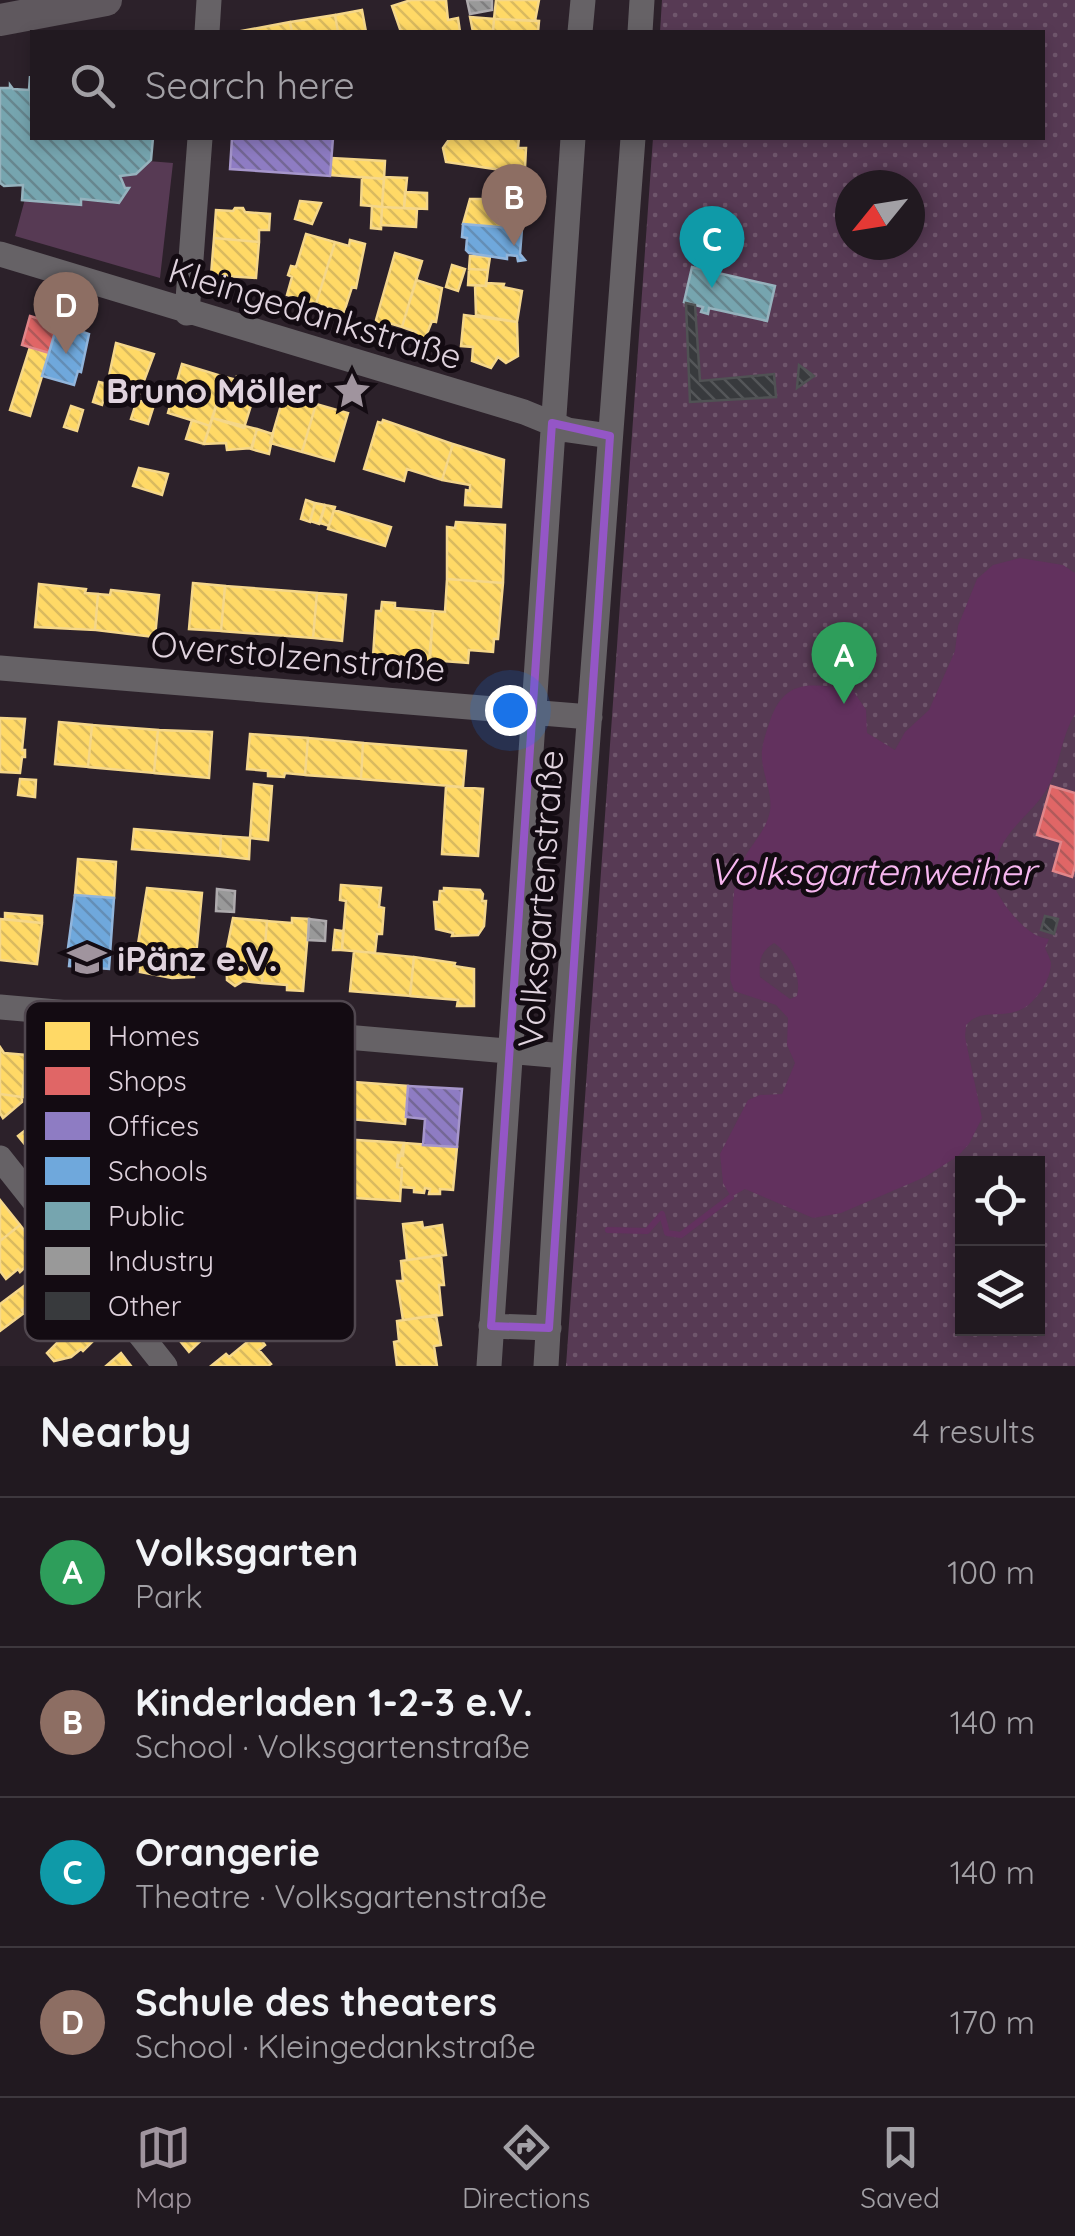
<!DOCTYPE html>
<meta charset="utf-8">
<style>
body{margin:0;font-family:Quicksand,sans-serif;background:#2d262d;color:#f1f3f6}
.controls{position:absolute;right:30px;bottom:30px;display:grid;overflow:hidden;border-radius:0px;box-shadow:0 5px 15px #0003}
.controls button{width:90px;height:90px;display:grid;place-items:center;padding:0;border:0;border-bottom:2px solid #3e383e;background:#211920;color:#f1f3f6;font:50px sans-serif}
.compass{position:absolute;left:835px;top:170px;width:90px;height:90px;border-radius:50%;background:#211920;box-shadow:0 5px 15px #0003;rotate:240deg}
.you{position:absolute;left:510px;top:710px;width:35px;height:35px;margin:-25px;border:8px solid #fff;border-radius:50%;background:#1a73e8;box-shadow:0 0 0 15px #1a73e833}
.badge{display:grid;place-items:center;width:65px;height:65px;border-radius:50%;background:#a0949e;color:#fff;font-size:32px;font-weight:700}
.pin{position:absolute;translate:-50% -82px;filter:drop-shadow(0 2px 5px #0008)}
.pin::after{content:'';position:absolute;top:52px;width:35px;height:30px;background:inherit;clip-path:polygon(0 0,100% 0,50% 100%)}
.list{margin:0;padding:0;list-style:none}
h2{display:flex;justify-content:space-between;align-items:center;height:130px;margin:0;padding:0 40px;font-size:42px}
h2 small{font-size:32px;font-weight:400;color:#a2a0a5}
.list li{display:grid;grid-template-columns:65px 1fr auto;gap:30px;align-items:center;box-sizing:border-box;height:150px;padding:0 40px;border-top:2px solid #3e383e}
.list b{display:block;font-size:38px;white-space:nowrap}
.list p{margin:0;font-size:32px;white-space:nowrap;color:#a2a0a5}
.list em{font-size:32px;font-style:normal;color:#a2a0a5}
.icon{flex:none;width:55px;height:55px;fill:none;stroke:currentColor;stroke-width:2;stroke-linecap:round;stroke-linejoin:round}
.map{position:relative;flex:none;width:1075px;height:1366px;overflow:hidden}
.search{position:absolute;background:#211920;box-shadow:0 5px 15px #0003;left:30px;right:30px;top:30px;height:110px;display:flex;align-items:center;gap:25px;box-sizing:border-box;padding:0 35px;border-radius:0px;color:#a2a0a5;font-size:38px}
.sheet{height:730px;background:#211920}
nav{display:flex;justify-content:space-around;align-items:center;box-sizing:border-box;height:140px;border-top:2px solid #3e383e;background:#211920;font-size:28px;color:#a2a0a5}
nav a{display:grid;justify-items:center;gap:5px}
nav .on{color:#a0949e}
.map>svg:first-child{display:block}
</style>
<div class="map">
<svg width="1075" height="1366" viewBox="0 0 1075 1366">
<defs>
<pattern id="park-dots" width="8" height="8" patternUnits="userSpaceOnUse" patternTransform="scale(2.5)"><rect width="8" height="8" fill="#573a54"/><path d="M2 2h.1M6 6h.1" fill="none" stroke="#6f566c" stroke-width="1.8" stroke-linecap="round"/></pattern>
<pattern id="homes-back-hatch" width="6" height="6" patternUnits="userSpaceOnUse" patternTransform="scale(2.5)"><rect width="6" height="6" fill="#ffd966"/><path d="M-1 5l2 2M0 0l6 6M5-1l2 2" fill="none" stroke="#d9ba5f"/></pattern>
<pattern id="shops-back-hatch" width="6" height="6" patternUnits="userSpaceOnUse" patternTransform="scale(2.5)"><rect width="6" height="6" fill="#e06666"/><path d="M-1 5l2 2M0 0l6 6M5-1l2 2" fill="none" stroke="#b15a5b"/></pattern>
<pattern id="offices-back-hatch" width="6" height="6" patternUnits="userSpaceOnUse" patternTransform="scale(2.5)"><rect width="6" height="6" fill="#8e7cc3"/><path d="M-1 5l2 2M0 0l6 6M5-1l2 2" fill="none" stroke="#746796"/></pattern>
<pattern id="schools-back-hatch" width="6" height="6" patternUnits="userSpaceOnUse" patternTransform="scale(2.5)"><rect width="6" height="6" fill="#6fa8dc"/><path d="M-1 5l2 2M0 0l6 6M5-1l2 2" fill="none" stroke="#648eb6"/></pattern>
<pattern id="public-back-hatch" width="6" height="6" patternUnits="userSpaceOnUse" patternTransform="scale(2.5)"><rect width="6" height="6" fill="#76a5af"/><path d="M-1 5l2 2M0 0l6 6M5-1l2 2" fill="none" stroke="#67868e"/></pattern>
<pattern id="industry-back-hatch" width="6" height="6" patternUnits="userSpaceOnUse" patternTransform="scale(2.5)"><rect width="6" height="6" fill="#999"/><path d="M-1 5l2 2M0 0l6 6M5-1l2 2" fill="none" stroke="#7f7e7f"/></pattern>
<pattern id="building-back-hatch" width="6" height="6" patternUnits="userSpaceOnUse" patternTransform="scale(2.5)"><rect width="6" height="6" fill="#383a3d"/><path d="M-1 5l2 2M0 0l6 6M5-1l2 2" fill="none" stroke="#545659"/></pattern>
</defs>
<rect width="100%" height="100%" fill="#2c212a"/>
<!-- grass -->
<path fill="#573a54" d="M148 161 173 163 160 278 15 236 25 199 79 205 81 199 118 204 129 189 125 188 120 176 137 174Z"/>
<!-- park -->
<path fill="url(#park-dots)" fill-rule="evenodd" d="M662 0H1075V1366H566L653 138H1042V32H660ZM850 185H910V245H850ZM962 1164H1038V1328H962Z"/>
<!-- water -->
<path fill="#62315e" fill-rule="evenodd" d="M1020 558 1063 565 1075 573V714C1059 740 1061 770 1043 795 1028 817 994 839 997 868L988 872C995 895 1023 937 1049 939L1045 948C1047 953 1050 958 1051 963 1051 980 1035 1004 1020 1010 1000 1019 981 1008 966 1025L965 1037 982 1118 969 1144 958 1156 925 1177 841 1213 813 1218 745 1189 731 1197 723 1183 720 1154 748 1100 760 1095 782 1094 795 1063 787 1045 788 1018 776 1005 734 991 730 979C733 949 730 898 738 872 745 849 766 834 770 811 773 790 760 771 762 750 763 741 767 730 770 721 785 676 814 685 852 689L866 710 867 733 895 750 905 732 929 710 955 651 958 626 977 579 993 565ZM774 943C790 954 802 976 797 996L790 999 760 977C759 961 760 952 774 943Z"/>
<!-- homes -->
<path fill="url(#homes-back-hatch)" stroke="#f5d78a" stroke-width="2.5" d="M411 0H446L448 20 458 18 460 32H401L392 6Z
M496 0H539L535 21 494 19Z
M362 10 366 32H338L335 15Z
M335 15 338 32H292L290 22Z
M470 17 494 19 493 32H473Z
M494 19 539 21 538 32H493Z
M290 22 292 32H236Z
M450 138H519L518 148H526L525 168 508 167V171L446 162 443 148Z
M331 158 385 161 384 179 330 175Z
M362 177 384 179 382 207 361 205Z
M384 177 407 178 404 208 382 207Z
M405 192 427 193V209L404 208Z
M493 196 519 201 522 198 527 202 523 206H527L522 229 463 224 470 199H493Z
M300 201 321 203 312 224 295 219Z
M372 206 382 207 381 229 371 228Z
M382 207 417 209 416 227 381 225Z
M235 208H243L245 212 270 214 269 230H259V242L214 238 216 210 233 211Z
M306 234 335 242 316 304 287 295 292 277 288 275 291 266 296 267Z
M214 238 259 242 256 278 211 275Z
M350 240 365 244 356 288 352 287 344 312 316 304 335 242 349 246Z
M395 253 422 261 402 327 389 323 384 327 379 325 376 320Z
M470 256 490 257 488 270 469 269Z
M452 265 465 269 458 291 446 287Z
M469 269 488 270 486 286 468 285Z
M416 280 442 288 436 322 432 321 424 341 414 338 416 332 402 327Z
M486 283 504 284 503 287 522 291 517 322 476 315 475 285 486 286Z
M464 315 517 322 518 356 506 363 498 357 491 368 472 361 473 347 461 346Z
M116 343 154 354 135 405 105 395Z
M30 347 49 353 30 416 10 410Z
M182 364 225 377 210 426 168 413Z
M225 377 237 380V377L257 386 244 428 212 418Z
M99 382 108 384 102 405 93 402Z
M284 395 316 404 302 452 270 443Z
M137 400 154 405 148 424 131 419Z
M316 404 348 413 334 461 302 452Z
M71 406 83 410 77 431 64 427Z
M212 418 257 429 252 448 227 450 226 443 204 444Z
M192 420 210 426 204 444 186 439Z
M383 420 453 444 442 480 407 469 404 481 364 469 378 422 382 423Z
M257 429 273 434 269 454 251 449Z
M453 444 504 460 501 507 465 505 466 490 470 491V485L442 480Z
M139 468 168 474 162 495 133 486Z
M306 500 315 503 310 522 301 519Z
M315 503 325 505 319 524 310 521Z
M325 505 335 507 329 526 320 523Z
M334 510 391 527 385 546 328 529Z
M456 522 505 525 503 583 447 579V527L455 528Z
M447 579 503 583 498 639H494L493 652 469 650 468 663 430 660 433 611 445 612Z
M193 583 225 586 221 631 189 629Z
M39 584 86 589 85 593 98 594 95 630 35 627Z
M225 586 317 593 313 638 221 631Z
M111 590 159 595 155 637 95 630 98 594 110 595Z
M317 593 346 595 342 641 313 638Z
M382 602 395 603V608L433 611 429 664 373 657 376 611H381Z
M0 718 25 719 22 750H25V757H22L20 773 0 772Z
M59 722 92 725 88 767 55 764Z
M92 725 158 730 154 773 88 767Z
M158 730 212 732 209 778 154 773Z
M250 734 308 738 305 775 285 773 284 777 268 776V771L247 769Z
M308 738 363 743 361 779 305 775Z
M363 743 466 751 463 787 361 779Z
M20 779 36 780 35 797 18 795Z
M254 784 272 786 268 840 250 838Z
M446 786 483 789 478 856 442 854Z
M134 829 221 836 220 856 132 849Z
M221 836 250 838 249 859 220 856Z
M78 859 116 862 114 898 75 895Z
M341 885 381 888 379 907 384 908 382 934H377L375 953 342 950 346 901 340 900Z
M147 888 202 893 194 977 172 978 140 972 142 945 138 944Z
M444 888 480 890 483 894 482 901H486L484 926 478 935 452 936 453 933 436 929 434 902H439L440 891H444Z
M5 913 42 916V923L5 919Z
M233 918 267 921 262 983 243 981 235 986 227 980 226 953Z
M292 918 309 919 303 991 287 990V985L262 983 267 921 292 923Z
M0 919 42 923 37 964 0 960Z
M335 930 343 931 342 950H333Z
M354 951 414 957 410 996 350 991Z
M414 957 455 963 454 966 474 969V1006H457L458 1000 410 996Z
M0 1047 4 1053 26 1055 22 1097 0 1094Z
M47 1053 58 1054 61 1058 60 1077 66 1078 65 1093 48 1109 39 1098 22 1097 26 1055 47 1056Z
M354 1082 408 1086 405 1124 351 1119Z
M0 1094 22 1097V1102L3 1118 0 1113Z
M332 1118 342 1119 341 1139 404 1143 397 1167 402 1168 400 1201 326 1196Z
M37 1121 46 1132 27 1147 18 1136Z
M404 1143 457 1147 453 1190 440 1189V1194H429L430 1189 425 1188 424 1193 414 1192V1188L401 1187 402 1168 397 1167 398 1155 403 1156Z
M0 1200 20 1225 0 1241Z
M422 1222 423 1228 442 1225 446 1255 407 1260 403 1224Z
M20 1225 41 1252 20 1272 18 1269 6 1279 0 1271V1241Z
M441 1255 444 1285H439L442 1315 403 1320 397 1281H403L401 1261Z
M62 1280 82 1304 50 1329 41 1317 32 1324 22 1310 48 1286 50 1288Z
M24 1286 35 1300 22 1310 24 1313 0 1331V1304Z
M209 1291 229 1316 227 1322 218 1329 216 1326 189 1352 167 1325Z
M82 1304 102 1332 83 1351 81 1349 71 1357 54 1361 47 1353 59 1341 50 1329Z
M436 1315 441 1345 434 1346 437 1366H397L394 1342 399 1341 397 1321Z
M257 1334 265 1345 259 1350 271 1364 268 1366H211L226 1354 229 1357Z
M121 1353 131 1366H106Z"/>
<!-- shops -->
<path fill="url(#shops-back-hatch)" stroke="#e0868a" stroke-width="2.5" d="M30 316 57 324 49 353 22 345Z
M1051 786 1075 793V866L1072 877 1053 871 1061 842 1037 835Z"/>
<!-- offices -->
<path fill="url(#offices-back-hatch)" stroke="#a696cb" stroke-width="2.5" d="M232 138H333L330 176 230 169Z
M408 1086 462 1089 457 1147 423 1145 425 1119 406 1117Z"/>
<!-- schools -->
<path fill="url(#schools-back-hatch)" stroke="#91b5dc" stroke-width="2.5" d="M463 224 522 229 520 254 525 260 518 261 517 256 507 255V259L469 253 466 250 467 238 462 237Z
M58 323 89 334 81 372 78 371 74 385 42 376Z
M75 895 114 898 109 969 69 966 71 948H68Z"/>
<!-- public -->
<path fill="url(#public-back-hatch)" stroke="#96b2bd" stroke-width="2.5" d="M30 76 32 138H153L151 160 136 174 120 176 125 188H129L119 203 81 199V205L22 200 23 185 4 186 0 183V88H10V85L13 89 29 90Z
M692 267 775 286 767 321 709 308 708 314 701 312 703 307 684 302Z"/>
<!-- industry -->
<path fill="url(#industry-back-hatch)" stroke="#aeaaad" stroke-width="2.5" d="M467 0H492V10L470 14Z
M217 889 235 891 234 912 216 911Z
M309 919 326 921 325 941 308 940Z"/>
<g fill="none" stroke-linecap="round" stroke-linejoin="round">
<!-- stream -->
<path stroke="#62315e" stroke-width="6" d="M608 1230 647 1231 662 1214 667 1233 681 1235 731 1197"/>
</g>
<!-- building -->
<path fill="url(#building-back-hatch)" stroke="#505254" stroke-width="2.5" d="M686 303 695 305 700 381 774 374 776 397 690 402Z
M799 365 814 376 797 388Z
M1045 916 1058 919 1054 934 1041 930Z"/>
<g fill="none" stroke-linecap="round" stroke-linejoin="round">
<!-- minor -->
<path stroke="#666266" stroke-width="25" d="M207 32 209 0
M580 32 583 0
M640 32 642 0
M0 254 524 412 568 430 610 436
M187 313 200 138
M0 668 590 717
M0 1007 564 1056
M0 1158 165 1366
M491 1326 549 1328
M489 1366 573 138
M546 1366 564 1056 633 138"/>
<!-- major -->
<path stroke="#5f585e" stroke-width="32" d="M0 20 106 0"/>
</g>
<!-- marked area -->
<path fill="none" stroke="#9456c6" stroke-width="8" stroke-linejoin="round" d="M552 423 610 436 549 1328 491 1326Z"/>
<!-- icons -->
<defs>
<g id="sight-bare" transform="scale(3)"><path d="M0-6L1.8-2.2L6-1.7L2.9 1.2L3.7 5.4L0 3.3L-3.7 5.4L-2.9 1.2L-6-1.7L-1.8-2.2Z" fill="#a0949e" stroke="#130b12" stroke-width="2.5" paint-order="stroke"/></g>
<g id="school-bare" transform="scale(3)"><path d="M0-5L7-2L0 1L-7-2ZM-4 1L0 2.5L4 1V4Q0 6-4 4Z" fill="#a0949e" stroke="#130b12" stroke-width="2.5" paint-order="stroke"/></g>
</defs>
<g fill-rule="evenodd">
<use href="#sight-bare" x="352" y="391"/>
<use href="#school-bare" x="87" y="959"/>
</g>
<g text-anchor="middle" stroke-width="10" stroke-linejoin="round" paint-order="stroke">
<!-- street labels -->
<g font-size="35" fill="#dfd2dd" stroke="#130b12">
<text transform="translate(315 314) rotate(17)" y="12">Kleingedankstraße</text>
<text transform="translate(298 657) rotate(5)" y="12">Overstolzenstraße</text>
<text transform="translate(541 899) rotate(-86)" y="12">Volksgartenstraße</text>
</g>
<!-- poi labels -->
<g font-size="35" font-weight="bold" fill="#dfd2dd" stroke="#130b12" text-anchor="end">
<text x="322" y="403">Bruno Möller</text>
<text x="117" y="971" text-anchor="start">iPänz e.V.</text>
</g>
<!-- water labels -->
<g font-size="38" font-style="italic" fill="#f7b7f0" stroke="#130b12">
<text x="872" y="885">Volksgartenweiher</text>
</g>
</g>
<!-- legend -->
<rect x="25" y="1001" width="330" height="340" rx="15" fill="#130b12" stroke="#50474f" stroke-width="2.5"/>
<rect x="45" y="1022" width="45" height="28" fill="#ffd966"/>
<rect x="45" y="1067" width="45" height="28" fill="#e06666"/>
<rect x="45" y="1112" width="45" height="28" fill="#8e7cc3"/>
<rect x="45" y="1157" width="45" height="28" fill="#6fa8dc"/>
<rect x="45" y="1202" width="45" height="28" fill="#76a5af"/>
<rect x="45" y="1247" width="45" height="28" fill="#999"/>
<rect x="45" y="1292" width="45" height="28" fill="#383a3d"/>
<g font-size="28" fill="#dfd2dd">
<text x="108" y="1046">Homes</text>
<text x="108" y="1091">Shops</text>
<text x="108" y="1136">Offices</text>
<text x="108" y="1181">Schools</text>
<text x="108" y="1226">Public</text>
<text x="108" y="1271">Industry</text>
<text x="108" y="1316">Other</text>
</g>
</svg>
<div class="controls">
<button><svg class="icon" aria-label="locate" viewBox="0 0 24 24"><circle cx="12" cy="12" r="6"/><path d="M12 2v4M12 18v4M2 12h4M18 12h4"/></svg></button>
<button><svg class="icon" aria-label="layers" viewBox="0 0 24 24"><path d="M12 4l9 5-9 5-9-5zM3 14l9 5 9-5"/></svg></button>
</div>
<svg class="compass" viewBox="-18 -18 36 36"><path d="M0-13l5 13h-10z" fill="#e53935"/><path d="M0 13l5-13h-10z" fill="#a2a0a5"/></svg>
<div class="you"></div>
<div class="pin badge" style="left:844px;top:704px;background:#2e9e5b">A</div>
<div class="pin badge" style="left:514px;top:246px;background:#8d6e63">B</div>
<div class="pin badge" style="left:712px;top:288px;background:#0f9aa8">C</div>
<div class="pin badge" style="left:66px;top:354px;background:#8d6e63">D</div>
<div class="search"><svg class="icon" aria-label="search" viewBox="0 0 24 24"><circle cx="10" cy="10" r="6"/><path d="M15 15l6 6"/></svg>Search here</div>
</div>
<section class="sheet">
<h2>Nearby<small>4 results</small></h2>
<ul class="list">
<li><span class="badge" style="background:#2e9e5b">A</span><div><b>Volksgarten</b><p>Park</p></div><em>100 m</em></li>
<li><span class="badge" style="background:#8d6e63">B</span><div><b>Kinderladen 1-2-3 e.V.</b><p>School · Volksgartenstraße</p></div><em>140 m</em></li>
<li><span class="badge" style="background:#0f9aa8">C</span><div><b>Orangerie</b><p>Theatre · Volksgartenstraße</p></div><em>140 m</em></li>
<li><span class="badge" style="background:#8d6e63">D</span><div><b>Schule des theaters</b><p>School · Kleingedankstraße</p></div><em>170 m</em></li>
</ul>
</section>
<nav>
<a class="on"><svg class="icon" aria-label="map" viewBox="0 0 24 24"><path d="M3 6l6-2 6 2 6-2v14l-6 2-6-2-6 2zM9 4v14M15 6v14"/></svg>Map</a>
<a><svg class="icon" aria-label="directions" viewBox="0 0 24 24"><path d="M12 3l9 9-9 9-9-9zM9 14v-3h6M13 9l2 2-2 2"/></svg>Directions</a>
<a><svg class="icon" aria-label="saved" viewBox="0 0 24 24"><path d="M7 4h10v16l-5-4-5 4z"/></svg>Saved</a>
</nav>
